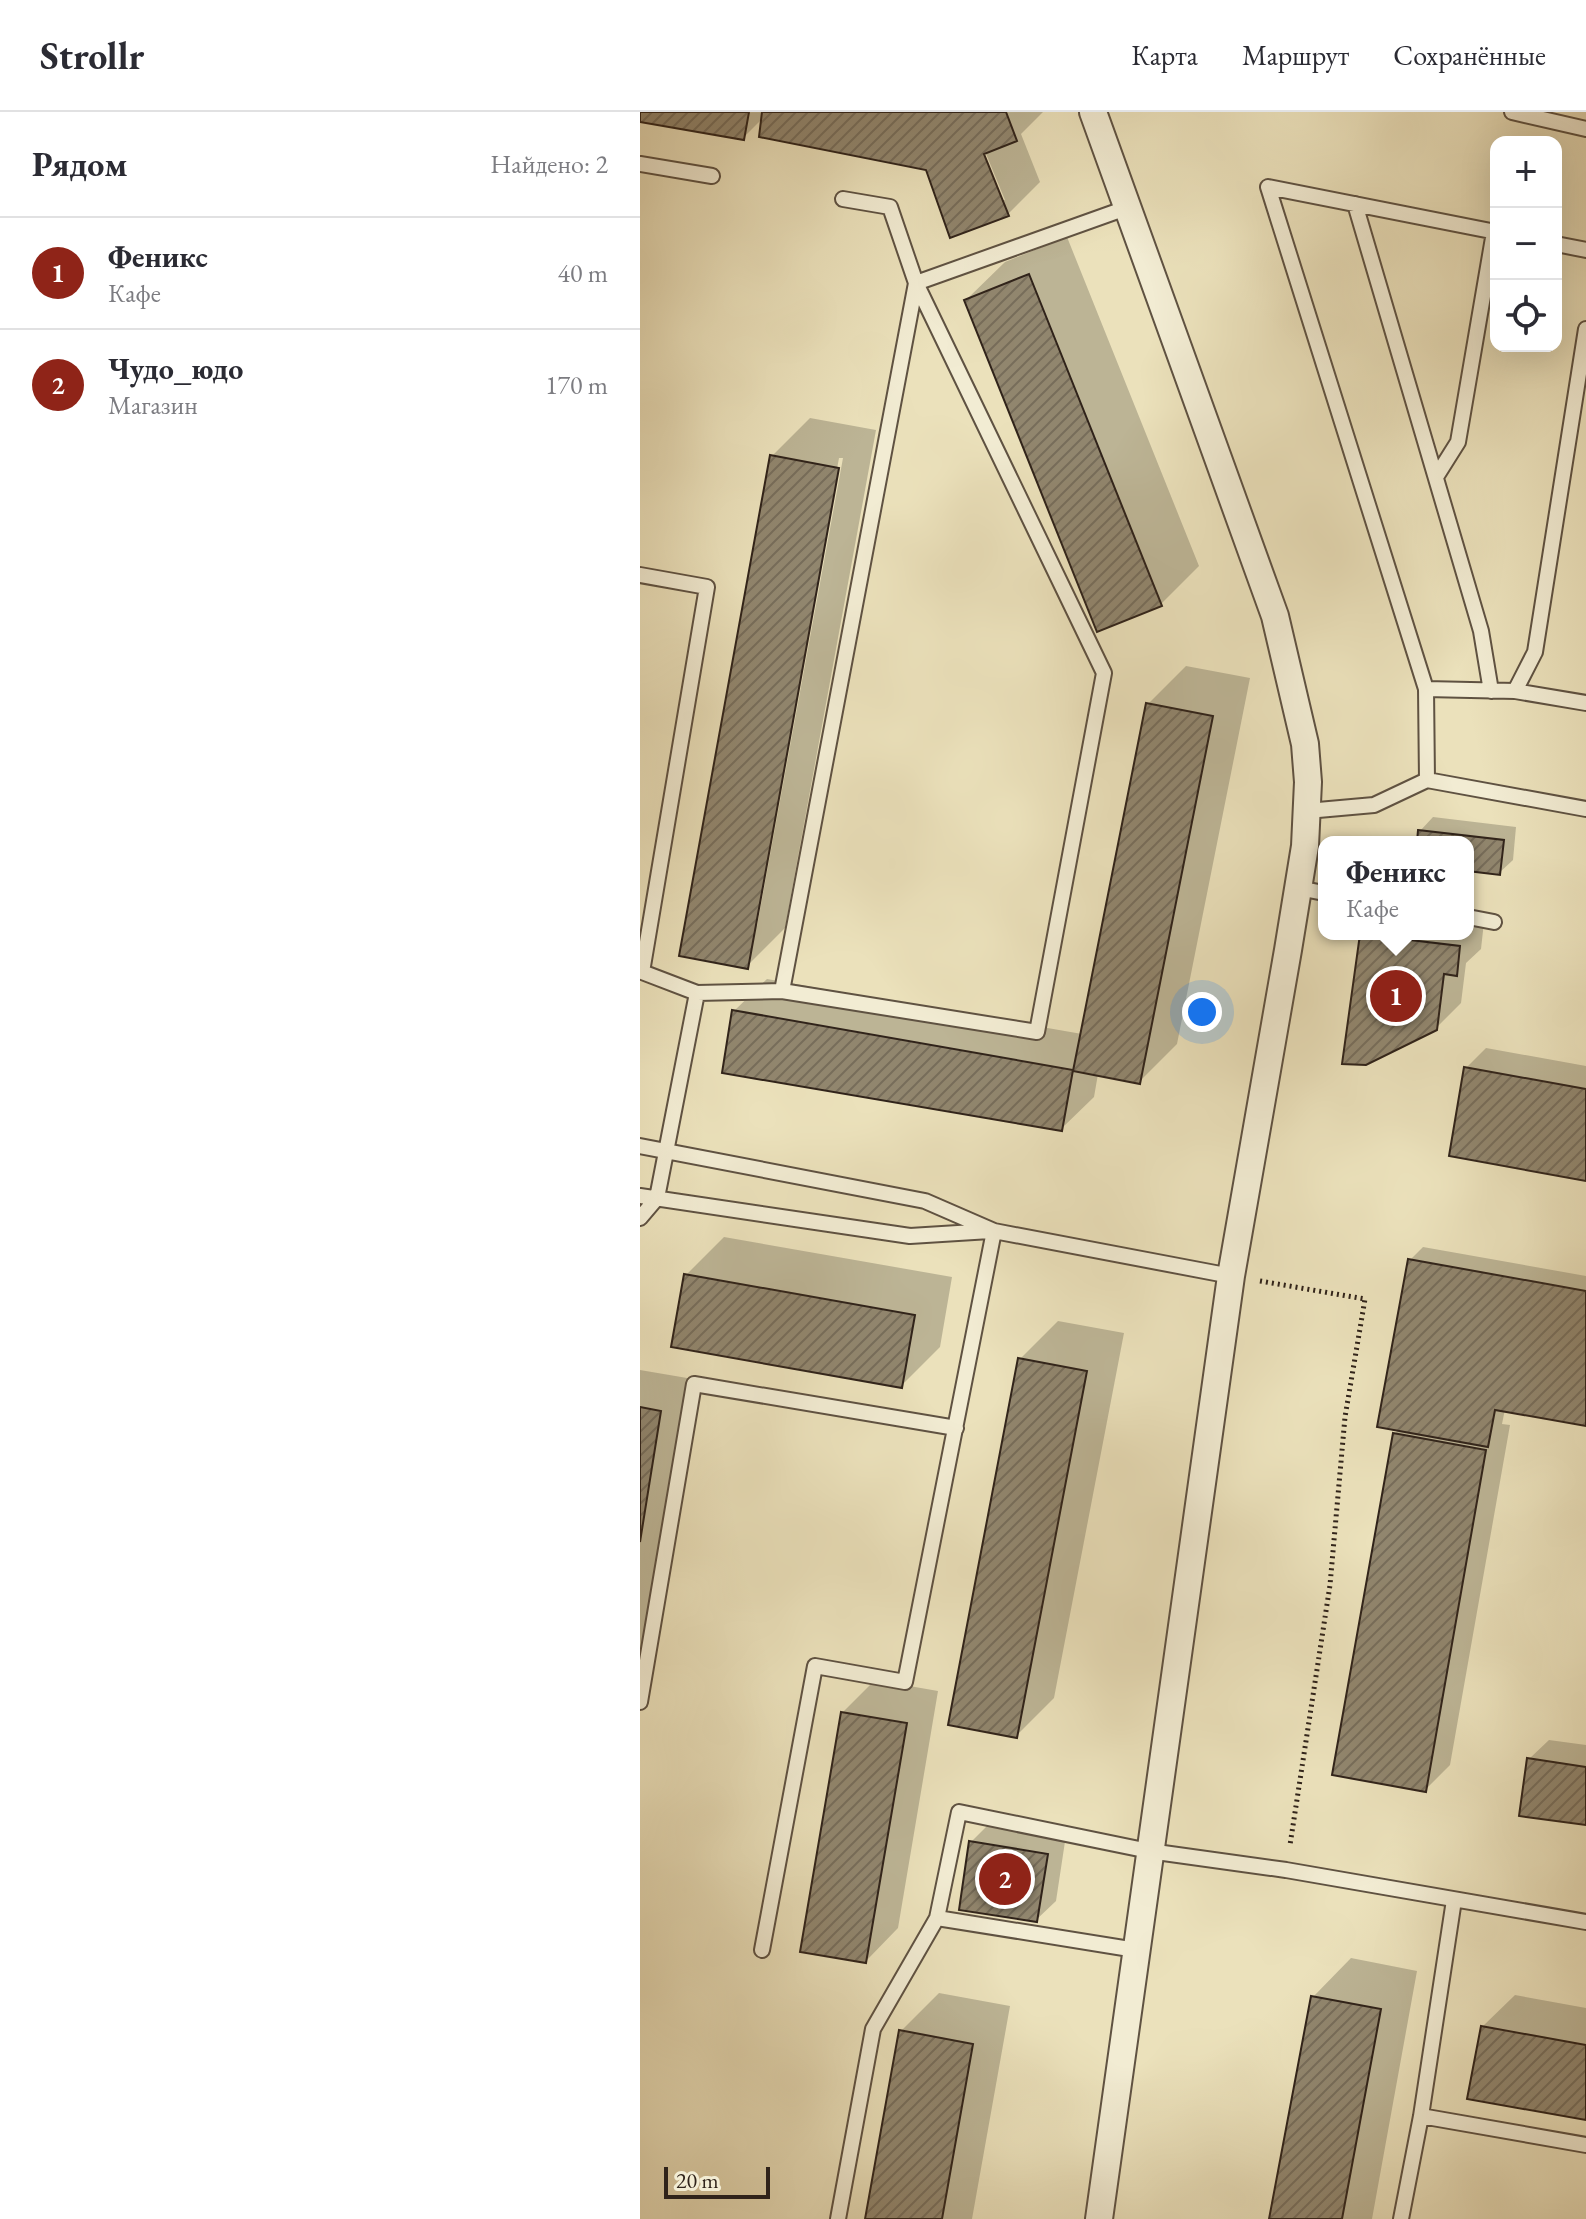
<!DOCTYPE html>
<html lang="ru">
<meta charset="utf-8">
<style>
body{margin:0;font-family:"EB Garamond",serif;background:#f2f2f3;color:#2b2b33}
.controls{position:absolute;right:24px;top:24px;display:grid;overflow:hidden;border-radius:16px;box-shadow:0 8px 32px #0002}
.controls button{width:72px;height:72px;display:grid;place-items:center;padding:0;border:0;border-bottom:2px solid #e1e1e2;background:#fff;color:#2b2b33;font:40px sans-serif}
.scale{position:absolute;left:24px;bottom:20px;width:106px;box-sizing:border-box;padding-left:8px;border:4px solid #30231a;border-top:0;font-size:22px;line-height:28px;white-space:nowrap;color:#30231a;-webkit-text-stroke:6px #f2ecd3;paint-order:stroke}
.you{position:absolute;left:562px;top:900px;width:28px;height:28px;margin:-20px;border:6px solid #fff;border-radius:50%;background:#1a73e8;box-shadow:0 0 0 12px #1a73e833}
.badge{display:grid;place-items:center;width:52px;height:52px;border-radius:50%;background:#8f2418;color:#fff;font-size:26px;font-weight:700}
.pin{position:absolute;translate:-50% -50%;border:4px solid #fff;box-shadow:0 2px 8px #0006}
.popup{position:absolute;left:678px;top:724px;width:156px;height:104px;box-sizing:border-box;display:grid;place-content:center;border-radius:16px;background:#fff;filter:drop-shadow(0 2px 6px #0005);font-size:26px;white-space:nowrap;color:#7c7c81}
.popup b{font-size:30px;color:#2b2b33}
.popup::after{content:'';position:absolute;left:50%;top:100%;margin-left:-16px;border:16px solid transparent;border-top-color:#fff}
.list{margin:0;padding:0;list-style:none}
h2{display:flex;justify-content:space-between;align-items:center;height:104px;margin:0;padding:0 32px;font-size:34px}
h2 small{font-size:26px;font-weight:400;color:#7c7c81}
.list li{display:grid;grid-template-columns:52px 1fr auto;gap:24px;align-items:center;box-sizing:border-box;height:112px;padding:0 32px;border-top:2px solid #e1e1e2}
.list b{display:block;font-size:30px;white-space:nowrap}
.list p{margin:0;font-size:26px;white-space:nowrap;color:#7c7c81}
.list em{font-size:26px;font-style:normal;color:#7c7c81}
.icon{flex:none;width:44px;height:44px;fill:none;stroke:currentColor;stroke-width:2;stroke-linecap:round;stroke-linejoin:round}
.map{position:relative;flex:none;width:946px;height:2107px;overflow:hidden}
header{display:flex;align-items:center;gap:48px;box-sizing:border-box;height:112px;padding:0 40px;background:#fff;border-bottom:2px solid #e1e1e2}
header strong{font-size:38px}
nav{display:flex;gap:44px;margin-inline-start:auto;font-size:28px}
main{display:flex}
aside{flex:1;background:#fff}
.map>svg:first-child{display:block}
</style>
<header>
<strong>Strollr</strong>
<nav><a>Карта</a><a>Маршрут</a><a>Сохранённые</a></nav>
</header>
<main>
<aside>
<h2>Рядом<small>Найдено: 2</small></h2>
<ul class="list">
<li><span class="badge">1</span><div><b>Феникс</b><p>Кафе</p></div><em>40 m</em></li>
<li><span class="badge">2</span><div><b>Чудо_юдо</b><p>Магазин</p></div><em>170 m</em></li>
</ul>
</aside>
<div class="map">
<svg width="946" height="2107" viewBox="0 0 946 2107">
<defs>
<pattern id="building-hatch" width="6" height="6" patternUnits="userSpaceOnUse" patternTransform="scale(2)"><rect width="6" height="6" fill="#91866e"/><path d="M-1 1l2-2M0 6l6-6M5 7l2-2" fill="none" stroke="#776d5a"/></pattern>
</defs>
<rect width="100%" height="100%" fill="#ebe1bb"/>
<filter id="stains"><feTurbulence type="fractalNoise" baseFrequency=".0025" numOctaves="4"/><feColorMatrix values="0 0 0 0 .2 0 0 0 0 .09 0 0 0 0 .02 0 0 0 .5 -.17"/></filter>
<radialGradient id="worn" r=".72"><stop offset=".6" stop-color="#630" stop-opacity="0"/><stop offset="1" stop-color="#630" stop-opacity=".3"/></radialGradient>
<!-- shadow -->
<path fill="#0003" fill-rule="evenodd" d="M0 0H403L381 22 400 70 368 102 287 56 123 6 103 26 0 8ZM342 32 365 88H360L338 34Z
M427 125 559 454 521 492 326 188 365 150Z
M170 306 236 318 145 816 107 854 132 344ZM199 346H203L117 814H113Z
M546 554 610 566 537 932 499 970 458 962 454 985 421 1017 94 899 127 867 442 922 508 592Z
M793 705 876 715 873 748 859 761 828 757V730H779L780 719Z
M828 808 844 810 841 837 826 851 821 891 796 916 722 823 828 822Z
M846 936 946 954V1067L826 956Z
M84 1125 312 1165 300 1235 262 1273 46 1163Z
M783 1135 946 1164V1312L865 1297 862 1312 870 1313 810 1653 786 1677 754 1322 760 1317 770 1148Z
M418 1209 484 1221 414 1586 376 1624 380 1247Z
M0 1258 53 1267 0 1589Z
M235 1568 298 1579 258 1816 226 1849 203 1600Z
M909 1628 946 1633V1711L889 1647Z
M351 1710 426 1723 416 1789 396 1808 331 1730Z
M711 1846 777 1859 732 2107H631L673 1885Z
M299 1881 370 1894 332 2107H227L261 1919Z
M875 1883 946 1896V2006L842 1915Z"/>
<!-- building -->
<path fill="url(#building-hatch)" stroke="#30231a" stroke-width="2" d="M0 0H109L104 28 0 10Z
M122 0H366L377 29 344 42 369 104 310 126 286 58 119 25Z
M389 162 522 494 457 520 324 188Z
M130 343 199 356 108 857 39 844Z
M506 591 573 604 500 972 433 959Z
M778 718 864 728 860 763 828 759V730H777Z
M720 822 820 834 817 864 804 862 797 918 726 953 702 952Z
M92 898 433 958 422 1019 82 961Z
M824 955 946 977V1069L809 1044Z
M768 1147 946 1179V1314L855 1298 848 1335 737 1315Z
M44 1162 275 1203 262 1276 31 1235Z
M378 1246 447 1259 377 1626 308 1613Z
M0 1295 21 1299 0 1430Z
M753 1321 846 1338 786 1680 692 1663Z
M201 1600 267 1611 226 1851 160 1840Z
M887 1646 946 1655V1713L879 1704Z
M329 1729 408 1742 397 1810 319 1798Z
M671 1884 741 1897 702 2107H629Z
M841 1914 946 1933V2008L827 1987Z
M259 1918 333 1932 302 2107H225Z"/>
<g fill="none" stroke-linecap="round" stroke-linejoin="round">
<!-- service casing -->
<g stroke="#5f5242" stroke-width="18">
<path id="service" d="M872 0 946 17
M0 52 72 64
M715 92 841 519 851 579
M916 132 946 138
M796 365 818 330 854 120
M0 463 67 475 2 860 57 881 142 879 397 920 464 561 276 171 489 95
M786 577 875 579 946 591
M875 579 895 540 946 217
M787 668 786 577 628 75 856 120
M667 699 734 693 787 668 946 697
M658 776 684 781
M828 805 854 810
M142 879 276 171 250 95 203 87
M0 1034 285 1089 354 1119 591 1164
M0 1084 270 1124 350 1119
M0 1106 17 1086 57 881
M0 1590 54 1272 316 1316
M297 1806 496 1838
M122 1838 175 1554 265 1570 354 1119
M781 2004 946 2033
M198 2107 233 1917 297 1806 319 1700 509 1739 646 1758 946 1810
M761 2107 781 2004 814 1788"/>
</g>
<!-- minor casing -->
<g stroke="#5f5242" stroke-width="30">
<path id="minor" d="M453 0 635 504 665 632 668 670 665 734 648 838 591 1164 459 2107"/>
</g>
<!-- path -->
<path stroke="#30231a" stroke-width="5" stroke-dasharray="2 4" stroke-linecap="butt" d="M620 1169 725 1187 705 1305 690 1473 650 1733"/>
<!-- service -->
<use href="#service" stroke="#f2ecd3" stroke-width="14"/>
<!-- minor -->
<use href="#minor" stroke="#f2ecd3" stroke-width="26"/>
</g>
<rect width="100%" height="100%" filter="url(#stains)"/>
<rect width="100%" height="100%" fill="url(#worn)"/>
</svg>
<div class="controls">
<button>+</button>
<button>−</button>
<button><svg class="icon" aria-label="locate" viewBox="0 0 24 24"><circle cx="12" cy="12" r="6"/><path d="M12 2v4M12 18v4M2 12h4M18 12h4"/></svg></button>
</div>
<div class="scale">20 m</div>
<div class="you"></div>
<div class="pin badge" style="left:756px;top:884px">1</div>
<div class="popup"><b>Феникс</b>Кафе</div>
<div class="pin badge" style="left:365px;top:1767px">2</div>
</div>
</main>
